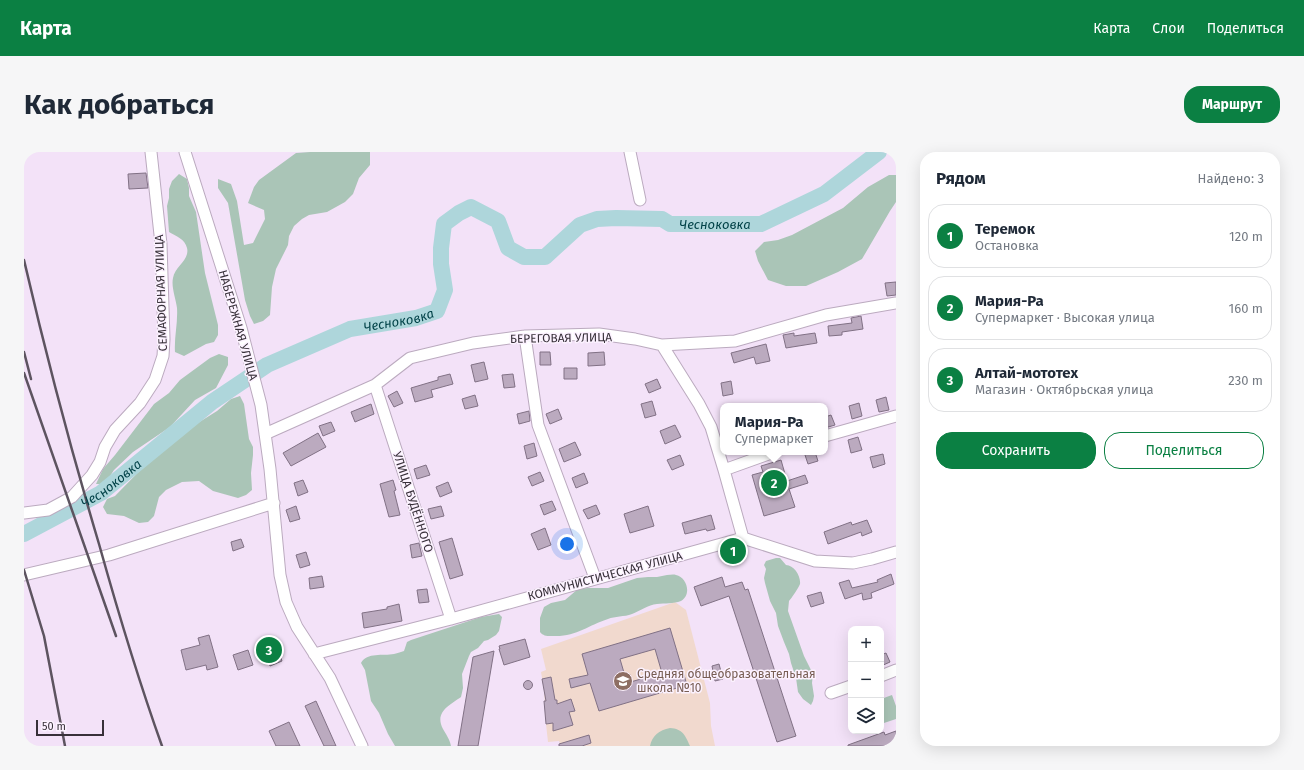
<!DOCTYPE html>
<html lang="ru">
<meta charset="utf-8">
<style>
body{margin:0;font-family:"Fira Sans",sans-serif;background:#f6f6f7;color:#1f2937}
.controls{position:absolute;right:12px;bottom:12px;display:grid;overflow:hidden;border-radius:8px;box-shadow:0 4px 16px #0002}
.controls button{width:36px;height:36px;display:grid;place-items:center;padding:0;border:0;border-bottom:1px solid #e0e1e3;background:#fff;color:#1f2937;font:20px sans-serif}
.scale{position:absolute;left:12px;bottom:10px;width:68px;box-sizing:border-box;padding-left:4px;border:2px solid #373039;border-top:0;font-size:11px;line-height:14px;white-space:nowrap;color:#373039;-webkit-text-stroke:3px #fcf2ff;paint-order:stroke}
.you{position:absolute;left:543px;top:392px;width:14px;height:14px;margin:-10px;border:3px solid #fff;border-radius:50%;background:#1a73e8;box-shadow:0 0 0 6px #1a73e833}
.badge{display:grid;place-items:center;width:26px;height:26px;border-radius:50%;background:#0b8043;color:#fff;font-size:13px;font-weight:700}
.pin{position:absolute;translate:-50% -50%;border:2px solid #fff;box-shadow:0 1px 4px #0006}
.popup{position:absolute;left:696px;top:251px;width:108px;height:52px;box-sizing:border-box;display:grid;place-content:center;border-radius:8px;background:#fff;filter:drop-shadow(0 1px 3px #0005);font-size:13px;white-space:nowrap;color:#747a83}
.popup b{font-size:15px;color:#1f2937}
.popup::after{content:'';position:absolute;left:50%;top:100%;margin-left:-8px;border:8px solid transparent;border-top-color:#fff}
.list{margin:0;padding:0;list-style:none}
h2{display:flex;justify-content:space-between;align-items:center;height:52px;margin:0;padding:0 16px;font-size:17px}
h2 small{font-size:13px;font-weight:400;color:#747a83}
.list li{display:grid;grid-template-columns:26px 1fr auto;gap:12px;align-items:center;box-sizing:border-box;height:64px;margin:0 8px 8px;padding:0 8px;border:1px solid #e0e1e3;border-radius:16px}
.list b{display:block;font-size:15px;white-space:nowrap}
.list p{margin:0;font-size:13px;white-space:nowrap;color:#747a83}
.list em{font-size:13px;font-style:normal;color:#747a83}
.actions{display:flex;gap:8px;padding:12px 16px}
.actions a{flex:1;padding:9px 0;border:1px solid #0b8043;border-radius:16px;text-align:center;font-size:14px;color:#0b8043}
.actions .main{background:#0b8043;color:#fff}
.icon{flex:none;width:22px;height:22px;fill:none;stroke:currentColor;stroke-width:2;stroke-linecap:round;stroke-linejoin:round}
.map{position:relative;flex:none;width:872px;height:594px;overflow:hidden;border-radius:16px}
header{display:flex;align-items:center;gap:24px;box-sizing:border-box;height:56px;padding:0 20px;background:#0b8043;color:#fff}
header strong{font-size:19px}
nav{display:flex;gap:22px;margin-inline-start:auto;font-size:14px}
.intro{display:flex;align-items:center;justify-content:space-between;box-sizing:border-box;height:96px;padding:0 24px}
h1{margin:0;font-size:28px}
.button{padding:10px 18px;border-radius:16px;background:#0b8043;color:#fff;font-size:14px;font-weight:700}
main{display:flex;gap:24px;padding:0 24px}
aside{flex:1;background:#fff;border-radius:16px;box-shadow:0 4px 16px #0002}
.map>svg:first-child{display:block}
</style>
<header>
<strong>Карта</strong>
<nav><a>Карта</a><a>Слои</a><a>Поделиться</a></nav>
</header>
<div class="intro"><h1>Как добраться</h1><a class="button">Маршрут</a></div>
<main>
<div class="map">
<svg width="872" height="594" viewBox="0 0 872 594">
<rect width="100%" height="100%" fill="#f3e2f8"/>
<!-- education -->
<path fill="#f1d9ce" d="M651 450 662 458 686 551 687 574 691 594H537L535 589 524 590 522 572 520 538 517 520 522 518 517 497Z"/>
<!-- green -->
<path fill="#aac5b7" d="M286 0H346V13L335 26 329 42 321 50 303 60 285 63 278 67 270 74 265 84 264 93 252 117 248 135 246 163 239 169 230 172 226 164 221 148 204 51 194 36V27L207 32 213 49 220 93 229 91 241 67 240 58 224 51 230 35 235 28 272 1Z
M155 22 163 27 165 36V44L172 60 181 121 194 173V183L190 190 182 192 160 204 151 200C150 186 154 171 153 156 152 147 147 135 149 126 151 114 166 108 163 96 161 87 152 84 145 80L143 54 145 46V37L148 29Z
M865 23H872V50L866 59 838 107 814 120 782 134H762L744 128 734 109 731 99 740 90 754 88 768 83 819 56 844 35Z
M195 202 204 205V213L192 236 171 248 146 275 109 300 90 318 81 332H72L79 317 91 303 130 252 145 241 156 228 186 206Z
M216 244 220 252 225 287 229 295V303L227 321 228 338 222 343 214 346 189 339 175 329 158 330 142 338 135 345 130 364 124 370 115 371 100 364 83 362 79 355 83 347 91 344 134 300 149 290 161 279 193 259 207 247Z
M752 406H756L762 413C770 413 777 424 776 432 775 435 767 447 765 449L764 459 780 504 789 522 788 531 790 544 789 549 787 553 779 547 774 540 772 526 767 511 765 502 760 490 754 474 752 461 746 449 741 431 740 426 742 417 740 413 742 409Z
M643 423C646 423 649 422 652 423 663 425 668 443 657 449 649 452 641 451 633 452 624 453 616 459 608 462 600 465 591 464 584 467 565 473 553 484 532 484 525 484 520 485 516 480V466L520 455 527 451 541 448 554 437 564 436H584L613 426 624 425H633Z
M475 462 478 465 475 479 472 483 464 488 460 489 454 496 447 500 445 504 438 522 439 536 437 545C426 553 410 560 419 577 422 582 426 588 427 594H371L364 582 355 561 347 549 341 518 337 511C343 500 359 504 370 502 374 501 377 500 380 499L383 490 387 488 457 465Z
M868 543 872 554V567L857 572V547Z
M646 576C659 577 661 583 666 594H626C628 584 635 578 646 576Z"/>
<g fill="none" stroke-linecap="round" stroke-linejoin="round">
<!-- river -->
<path stroke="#aed6db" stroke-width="16" id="s1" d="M0 382 77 341 188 250 243 213 326 177 392 166 413 159 421 138 417 112V96L420 72 435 61 447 55 474 69 484 96 500 105H521L556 73 573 67 592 66 638 67 646 72H737L800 42 855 0"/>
</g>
<!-- building -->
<path fill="#bbaabf" stroke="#817185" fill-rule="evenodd" d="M122 21 124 36 105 37 104 22Z
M872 130V143L863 144 861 131Z
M837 164 839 177 818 180V183L805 184 804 174 828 171 827 166Z
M770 181V184L791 181 793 191 762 196 759 183Z
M742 192 746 209 732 212 730 205 710 211 707 201Z
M516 200H526L527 213H516Z
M580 200 581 213 564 214V201Z
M460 210 464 227 451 230 447 213Z
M540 216H553V227H540Z
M426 222 429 232 407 238 409 245 391 250 387 236 414 228V225Z
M489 222 491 235 480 236 478 223Z
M633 227 637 236 625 241 621 232Z
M707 229 709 242 699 244 697 231Z
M373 239 379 251 370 255 364 244Z
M451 243 454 254 441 257 438 247Z
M862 245 865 258 855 260 852 248Z
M628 249 632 263 621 266 617 252Z
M835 251 838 264 828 267 825 254Z
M347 252 350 262 331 270 327 260Z
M534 257 538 267 526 272 522 262Z
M505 259 506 269 495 272 493 262Z
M807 263 811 273 801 276V265Z
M307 270 311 279 299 284 295 274Z
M651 273 657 285 641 292 636 279Z
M294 281 302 295 267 314 259 301Z
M834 285 838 298 827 301 824 288Z
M551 290 557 303 540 310 535 297Z
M510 291 513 304 503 307 500 294Z
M780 300H791L794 309 784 312Z
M859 302 861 312 849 316 846 305Z
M656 303 660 313 648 318 643 308Z
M757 308 763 329 781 323 784 331 765 337 771 355 740 364 728 323 739 320 737 314Z
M402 313 406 323 393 327 390 317Z
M516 320 520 329 508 334 504 325Z
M560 321 564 331 552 336 548 326Z
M279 328 284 340 274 344 270 331Z
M369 328 372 338 370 339 376 363 365 365 356 332Z
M424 330 428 340 416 345 412 335Z
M528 349 532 358 520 363 516 353Z
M572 353 576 362 564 367 559 358Z
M272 354 276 367 266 370 262 358Z
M417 354 420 364 407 367 404 357Z
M624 354 630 374 606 381 600 362Z
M687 363 691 377 683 379 682 377 661 382 658 371Z
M843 368 848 380 838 384 837 380 804 392 800 380 827 370 828 373Z
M521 376 527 393 514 398 507 382Z
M428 386 439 423 426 427 415 390Z
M217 387 220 395 209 399 207 390Z
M395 391 398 404 388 406 386 393Z
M282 400 286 413 276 416 272 403Z
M867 422 870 432 847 441 848 446 839 448 838 441 821 447 815 431 825 428 828 436 854 430 853 428Z
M298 424 300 435 286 437 285 426Z
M698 425 701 435 718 430 721 438 724 437 772 584 753 590 705 444 677 454 670 435Z
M403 437 405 450 395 451 393 438Z
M797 440 800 451 787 455 783 444Z
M375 452 378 469 340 476 338 461 363 457V455Z
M646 476 663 533 575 559 566 531 547 536 545 527 564 523 558 502ZM631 497 638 521 603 531 596 507Z
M185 483 194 515 183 518 182 513 162 518 157 498 176 493 174 486Z
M501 487 506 505 480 513 475 497H476L475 494Z
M251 489 258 509 246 514 239 493Z
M224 498 229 513 214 518 209 503Z
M470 499 454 594H434L449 505Z
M862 501 866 510 857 514V503Z
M695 512 699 527 691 529 688 514Z
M527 525 531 548H533V552L547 547 551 559 545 560 549 573 529 579V571L522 572 520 549H522L518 527Z
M499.5 533a4.5 4.5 0 1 1 9 0a4.5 4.5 0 1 1-9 0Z
M292 549 312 594H300L281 554Z
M265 570 276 594H252L245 579Z
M872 579V594H824V593L860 580 861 583Z
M565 583 567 591 558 594H535V592Z"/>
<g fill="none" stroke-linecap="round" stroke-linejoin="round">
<!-- minor casing -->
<g stroke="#bbaabf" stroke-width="13">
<path id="minor" d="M161 0 217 176 237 253 246 317 256 423 262 450 273 475 306 526 338 594
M606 0 616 48
M501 184 514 273 571 426
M638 193 675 252 687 275 700 318 719 386
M351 233 427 467
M241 282 351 233 386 206 449 191 501 184 575 182 611 187 638 193 711 189 802 163 872 151
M801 284 872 264
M700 318 750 300
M0 361 24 358 48 345 68 323 76 310 81 295 91 278 116 251 131 228 139 204 140 187 137 92 127 0
M0 423 85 403 250 351
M290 502 427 467 719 386 791 409 829 411 848 407 872 400
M857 524 872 518
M807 541 827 534"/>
</g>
<!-- minor -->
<use href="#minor" stroke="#fff" stroke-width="11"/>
<!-- rail -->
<path stroke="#5d5460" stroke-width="2.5" d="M0 108C22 203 47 298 75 392 94 460 114 527 138 594
M0 200 7 227
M0 221 92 484
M0 418 20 484 41 594"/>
</g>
<!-- icons -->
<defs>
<g id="school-disc" transform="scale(1)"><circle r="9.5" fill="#8d6e63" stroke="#fcf2ff"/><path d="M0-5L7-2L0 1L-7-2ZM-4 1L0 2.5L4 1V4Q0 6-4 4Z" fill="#fff"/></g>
</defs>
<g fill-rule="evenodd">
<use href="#school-disc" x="599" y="529"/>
</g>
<g text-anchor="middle" stroke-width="3" stroke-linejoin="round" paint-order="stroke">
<!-- street labels -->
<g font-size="12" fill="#373039" stroke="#fcf2ff">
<text transform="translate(137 141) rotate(-92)" y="4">СЕМАФОРНАЯ УЛИЦА</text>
<text transform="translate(214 173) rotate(74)" y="4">НАБЕРЕЖНАЯ УЛИЦА</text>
<text transform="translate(537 186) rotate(-1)" y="4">БЕРЕГОВАЯ УЛИЦА</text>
<text transform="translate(389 350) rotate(72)" y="4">УЛИЦА БУДЁННОГО</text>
<text transform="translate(581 424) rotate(-15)" y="4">КОММУНИСТИЧЕСКАЯ УЛИЦА</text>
</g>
<!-- education labels -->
<g font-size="12" fill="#785e54" stroke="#fcf2ff" text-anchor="start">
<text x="613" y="526">Средняя общеобразовательная<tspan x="613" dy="14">школа №10</tspan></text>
</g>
<!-- water labels -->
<g font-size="13" font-style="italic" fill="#024248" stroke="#fcf2ff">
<text dy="5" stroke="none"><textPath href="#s1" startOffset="881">Чесноковка</textPath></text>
<text dy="5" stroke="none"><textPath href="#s1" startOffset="437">Чесноковка</textPath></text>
<text dy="5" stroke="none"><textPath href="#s1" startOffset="101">Чесноковка</textPath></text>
</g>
</g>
</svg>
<div class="controls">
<button>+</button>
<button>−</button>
<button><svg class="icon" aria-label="layers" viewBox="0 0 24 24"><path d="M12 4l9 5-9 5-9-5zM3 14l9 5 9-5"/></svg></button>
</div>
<div class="scale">50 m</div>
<div class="you"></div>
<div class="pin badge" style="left:709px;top:399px">1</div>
<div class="pin badge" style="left:750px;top:331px">2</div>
<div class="popup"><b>Мария-Ра</b>Супермаркет</div>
<div class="pin badge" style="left:245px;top:498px">3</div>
</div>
<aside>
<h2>Рядом<small>Найдено: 3</small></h2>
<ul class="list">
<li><span class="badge">1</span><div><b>Теремок</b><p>Остановка</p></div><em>120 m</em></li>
<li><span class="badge">2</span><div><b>Мария-Ра</b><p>Супермаркет · Высокая улица</p></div><em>160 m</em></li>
<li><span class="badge">3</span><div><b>Алтай-мототех</b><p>Магазин · Октябрьская улица</p></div><em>230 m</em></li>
</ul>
<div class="actions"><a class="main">Сохранить</a><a>Поделиться</a></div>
</aside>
</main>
